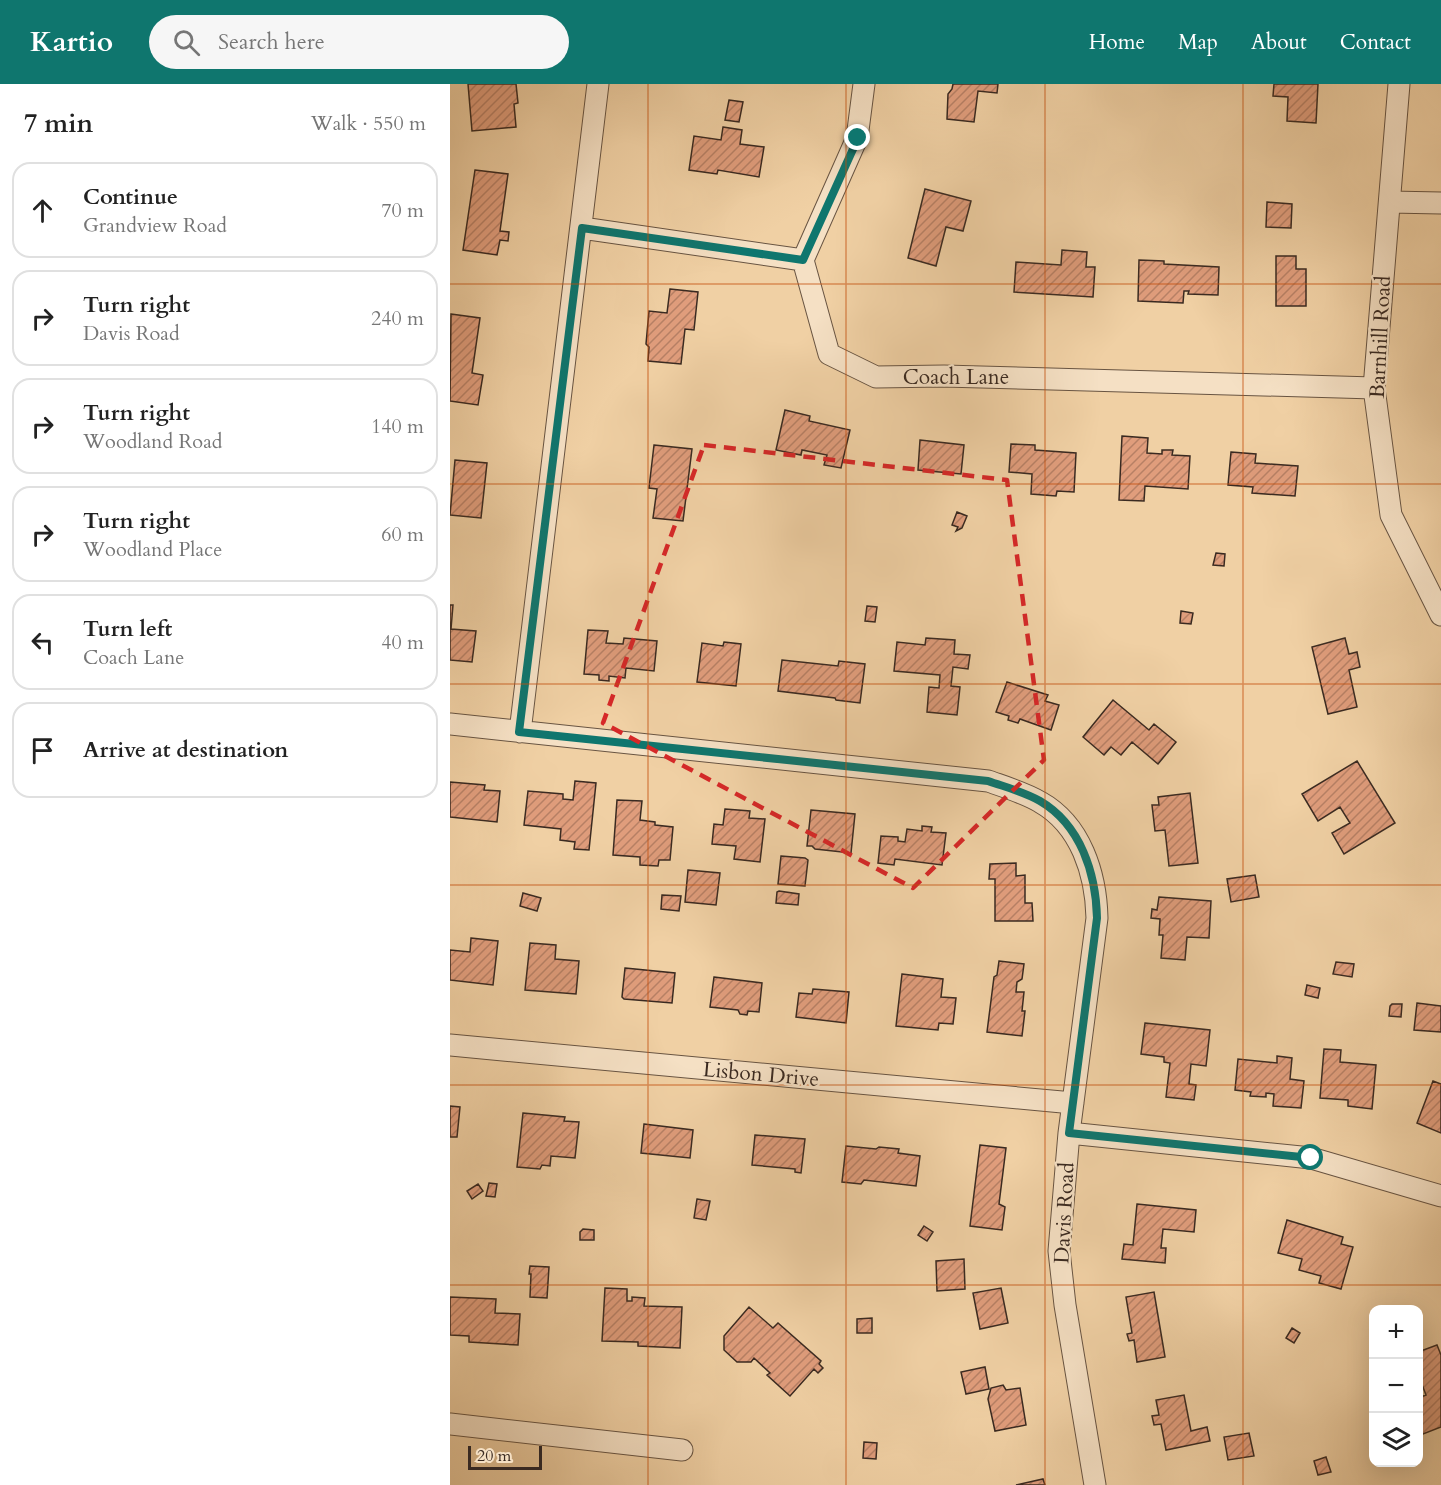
<!DOCTYPE html>
<meta charset="utf-8">
<style>
body{margin:0;font-family:Cardo,serif;background:#f6f6f6;color:#222}
.controls{position:absolute;right:18px;bottom:18px;display:grid;overflow:hidden;border-radius:12px;box-shadow:0 6px 24px #0002}
.controls button{width:54px;height:54px;display:grid;place-items:center;padding:0;border:0;border-bottom:2px solid #e0e0e0;background:#fff;color:#222;font:30px sans-serif}
.scale{position:absolute;left:18px;bottom:15px;width:74px;box-sizing:border-box;padding-left:6px;border:3px solid #3a2a21;border-top:0;font-size:16px;line-height:21px;white-space:nowrap;color:#3a2a21;-webkit-text-stroke:4px #f5e0c4;paint-order:stroke}
.stop{position:absolute;width:18px;height:18px;margin:-14px;border:4px solid #0f766e;border-radius:50%;background:#fff}
.stop.end{background:#0f766e;border-color:#fff;box-shadow:0 2px 6px #0008}
.list{margin:0;padding:0;list-style:none}
h2{display:flex;justify-content:space-between;align-items:center;height:78px;margin:0;padding:0 24px;font-size:26px}
h2 small{font-size:20px;font-weight:400;color:#767676}
.list li{display:grid;grid-template-columns:39px 1fr auto;gap:18px;align-items:center;box-sizing:border-box;height:96px;margin:0 12px 12px;padding:0 12px;border:2px solid #e0e0e0;border-radius:18px}
.list b{display:block;font-size:22px;white-space:nowrap}
.list p{margin:0;font-size:20px;white-space:nowrap;color:#767676}
.list em{font-size:20px;font-style:normal;color:#767676}
.icon{flex:none;width:33px;height:33px;fill:none;stroke:currentColor;stroke-width:2;stroke-linecap:round;stroke-linejoin:round}
.map{position:relative;flex:none;width:991px;height:1401px;overflow:hidden}
header{display:flex;align-items:center;gap:36px;box-sizing:border-box;height:84px;padding:0 30px;background:#0f766e;color:#fff}
header strong{font-size:28px}
nav{display:flex;gap:33px;margin-inline-start:auto;font-size:21px}
.search{width:420px;height:54px;background:#f6f6f6;display:flex;align-items:center;gap:15px;box-sizing:border-box;padding:0 21px;border-radius:33px;color:#767676;font-size:22px}
main{display:flex}
aside{flex:1;background:#fff}
.map>svg:first-child{display:block}
</style>
<header>
<strong>Kartio</strong>
<div class="search"><svg class="icon" aria-label="search" viewBox="0 0 24 24"><circle cx="10" cy="10" r="6"/><path d="M15 15l6 6"/></svg>Search here</div>
<nav><a>Home</a><a>Map</a><a>About</a><a>Contact</a></nav>
</header>
<main>
<aside>
<h2>7 min<small>Walk · 550 m</small></h2>
<ul class="list">
<li><svg class="icon" aria-label="ahead" viewBox="0 0 24 24"><path d="M12 20V5M6 11l6-6 6 6"/></svg><div><b>Continue</b><p>Grandview Road</p></div><em>70 m</em></li>
<li><svg class="icon" aria-label="right" viewBox="0 0 24 24"><path d="M7 20v-9h11M14 6l5 5-5 5"/></svg><div><b>Turn right</b><p>Davis Road</p></div><em>240 m</em></li>
<li><svg class="icon" aria-label="right" viewBox="0 0 24 24"><path d="M7 20v-9h11M14 6l5 5-5 5"/></svg><div><b>Turn right</b><p>Woodland Road</p></div><em>140 m</em></li>
<li><svg class="icon" aria-label="right" viewBox="0 0 24 24"><path d="M7 20v-9h11M14 6l5 5-5 5"/></svg><div><b>Turn right</b><p>Woodland Place</p></div><em>60 m</em></li>
<li><svg class="icon" aria-label="left" viewBox="0 0 24 24"><path d="M17 20v-9H6M10 6l-5 5 5 5"/></svg><div><b>Turn left</b><p>Coach Lane</p></div><em>40 m</em></li>
<li><svg class="icon" aria-label="arrive" viewBox="0 0 24 24"><path d="M6 21V4h12l-3 4 3 4H6"/></svg><div><b>Arrive at destination</b></div></li>
</ul>
</aside>
<div class="map">
<svg width="991" height="1401" viewBox="0 0 991 1401">
<defs>
<pattern id="building-hatch" width="6" height="6" patternUnits="userSpaceOnUse" patternTransform="scale(1.5)"><rect width="6" height="6" fill="#e09d7c"/><path d="M-1 1l2-2M0 6l6-6M5 7l2-2" fill="none" stroke="#b78065"/></pattern>
</defs>
<rect width="100%" height="100%" fill="#f0d0a4"/>
<filter id="stains"><feTurbulence type="fractalNoise" baseFrequency=".00333" numOctaves="4"/><feColorMatrix values="0 0 0 0 .2 0 0 0 0 .09 0 0 0 0 .02 0 0 0 .5 -.17"/></filter>
<radialGradient id="worn" r=".72"><stop offset=".6" stop-color="#630" stop-opacity="0"/><stop offset="1" stop-color="#630" stop-opacity=".3"/></radialGradient>
<!-- building -->
<path fill="url(#building-hatch)" stroke="#3a2a21" stroke-width="1.5" d="M18 0H66L68 19 64 20 66 43 22 47Z
M503 0H548L547 9 528 7 524 38 497 35 498 10 502 5Z
M824 0H868L866 39 837 37 838 13 823 12Z
M279 16 293 18 289 38 275 36Z
M273 43 292 46 290 60 314 63 309 93 268 86 267 90 239 86 244 52 271 56Z
M25 86 58 90 50 147 59 148 58 157 50 156 47 171 13 166Z
M475 105 521 117 513 147 496 143 486 182 458 174Z
M817 118 842 120 841 144 816 143Z
M612 166 637 168 636 183H645L643 213 564 208 566 178 611 181Z
M826 172H846V185H856V222H826Z
M689 176 714 177V180L769 183 768 211 738 210 739 207H734L733 219 688 217Z
M220 205 248 208 244 246 235 245 231 280 198 277 199 263 196 260 199 227 217 229Z
M1 230 30 234 22 289 33 291 28 321 0 317Z
M335 326 360 332 359 337 400 346 391 384 374 381 377 371 352 366 351 371 326 366Z
M672 352 698 354 697 369 712 370V366H723L722 371 740 372 738 405 695 402 694 417 669 416Z
M470 356 514 361 511 390 468 386Z
M561 360 585 361V366L626 369 624 408 607 407 606 412 581 410 582 390 559 388Z
M204 361 242 365 233 437 203 434 207 405 199 404Z
M781 368 806 370 805 379 848 382 845 412 802 409 803 403 778 401Z
M5 376 37 379 31 434 0 431Z
M507 428 517 432 512 444 506 447 508 443 502 441Z
M766 469 775 470 774 482 763 481Z
M0 521H3L1 545 26 547 22 578 0 576Z
M417 522 427 523 425 538 415 537Z
M731 527 743 529 741 540 730 539Z
M138 546 158 547 156 559 173 560 174 554 207 557 204 587 176 584 175 594 159 592V597L149 596V591L134 590Z
M476 554 505 556 504 570 520 571 518 585 503 583 501 602 510 603 507 631 477 628 479 603 489 604 490 591 444 587 447 558 475 561Z
M895 554 899 570 907 568 910 583 899 586 907 623 878 630 862 563Z
M274 558 291 560 286 602 247 598 252 559 273 562Z
M332 576 388 582 389 577 415 580 410 619 386 616 385 614 328 607Z
M557 598 598 611 595 617 609 621 601 646 570 635 568 639 558 636 559 632 546 628Z
M663 616 699 646 704 640 726 658 708 680 682 658 671 671 661 663 654 671 633 653Z
M907 677 945 739 894 770 882 749 900 739 890 723 868 737 852 710Z
M125 697 146 699 139 766 124 765 125 758 110 756 111 745 74 741 78 707 113 710V715L123 716Z
M0 698 35 701 34 706 50 707 47 738 0 733Z
M740 709 748 779 719 782 715 746 705 747 702 721H709L708 713Z
M167 716 192 717 190 736 205 738V741L223 743 220 776H209L208 782 190 781V773L163 771Z
M275 725 300 727 299 734 315 735 310 778 284 775 286 762 262 760 264 740 273 741Z
M361 726 405 730 401 769 365 765 362 762H357Z
M472 742 482 743 481 748 496 749 492 781 445 775 444 781 428 779 431 752 448 753V757L455 758 457 745 472 747Z
M331 772 355 774 358 776 355 802 328 800Z
M566 779V792L575 791V819H582L583 837H545V795H539L540 780Z
M238 786 270 789 266 821 235 818Z
M805 791 809 813 781 818 777 795Z
M329 807 349 810 348 821 326 819 327 808Z
M73 809 91 814 87 827 70 822Z
M212 811 231 812 229 827 211 825Z
M709 813 761 817 759 854 737 853 735 876 711 874 713 851H709L710 835 701 834 702 825 707 826Z
M21 854 48 857 43 901 0 896V866L20 868Z
M80 859 106 861 105 875 129 877 126 910 75 906Z
M549 877 574 880 572 895 567 898 566 908H574L572 927H575L572 952 537 948 544 893 547 891Z
M886 878 904 880 902 893 883 890Z
M175 884 225 889 222 919 174 915 172 913Z
M452 890 493 895 491 913 506 914 503 940 489 939 488 946 446 942Z
M264 893 312 899 309 928 298 927 297 931 290 930 288 926 260 923Z
M857 901 870 904 868 914 855 911Z
M363 905 399 908 396 939 346 933 349 909 362 910Z
M967 919 991 922V948L964 946Z
M942 920H952L951 933 939 932 940 922Z
M695 939 760 946 756 982 741 980 739 1000 746 1001 744 1016 716 1013 720 979 714 978V973L691 970Z
M874 965 891 966 890 978 926 981 922 1025 898 1022V1016L870 1014Z
M827 972 842 974 840 995 854 997 851 1024 823 1022 824 1010 816 1009V1013L800 1012 801 1008 785 1006 788 975 827 979Z
M983 997 991 1000V1049L967 1039Z
M0 1022 10 1023 7 1053H0Z
M73 1029 115 1033 114 1037 129 1038 125 1074 101 1072 100 1082 92 1081 90 1085 67 1083Z
M194 1040 243 1046 240 1074 191 1069Z
M305 1051 355 1055 351 1089 345 1088V1085L302 1081Z
M530 1061 556 1064 549 1120 555 1123 552 1146 520 1142Z
M396 1062 426 1065 429 1063 449 1065 448 1069 470 1072 466 1102 414 1096 411 1100 392 1098Z
M39 1099 47 1100 45 1113 36 1112Z
M28 1100 33 1107 22 1115 17 1107Z
M247 1115 260 1117 256 1136 244 1134Z
M687 1120 746 1126 744 1148 713 1145 711 1164H716L715 1179 672 1175 674 1160 683 1161Z
M837 1136 893 1153 891 1160 903 1163 891 1205 869 1199 871 1192 849 1186 852 1175 828 1169Z
M474 1142 483 1148 477 1157 468 1151Z
M133 1145 144 1146V1156H130V1148Z
M514 1175 515 1205 487 1207 486 1177Z
M80 1182 99 1183 97 1214 80 1213 81 1190H79Z
M155 1204 177 1205V1217H182V1213L195 1214 194 1222 232 1223 230 1264 188 1262V1258L152 1257Z
M551 1204 558 1239 530 1245 523 1209Z
M704 1208 715 1273 687 1278 684 1256 679 1257 677 1250 682 1249 676 1213Z
M0 1213 46 1215 45 1229 70 1230 68 1261 19 1258V1252L0 1251Z
M299 1223 323 1244 328 1239 371 1277 369 1280 373 1284 368 1289 364 1285 340 1312 317 1291 320 1289 304 1274 301 1278H287L274 1266V1252Z
M422 1234V1249H407V1235Z
M842 1244 850 1249 844 1259 836 1254Z
M987 1261 991 1271V1343L968 1352V1314L976 1311 968 1290V1268Z
M535 1283 539 1305 516 1310 511 1288Z
M553 1301 556 1306 570 1304 576 1341 545 1347 538 1315 541 1304Z
M734 1311 741 1347 757 1343 760 1357 716 1366 711 1340 704 1341 702 1332 709 1331 706 1316Z
M799 1349 804 1372 778 1376 774 1353Z
M414 1358 427 1359 426 1375 413 1374Z
M876 1373 881 1388 868 1391 864 1377Z
M593 1395 595 1401H566Z"/>
<g fill="none" stroke-linecap="round" stroke-linejoin="round">
<!-- street casing -->
<g stroke="#685442" stroke-width="23">
<path id="street" d="M414 0 407 54 353 176 379 270 426 293 494 292 924 304
M949 0 924 304 941 431 991 531
M940 118 991 119
M132 144 353 176
M0 640 538 697C555 703 575 709 590 718 631 741 646 790 647 834L619 1049 609 1167 615 1221 645 1401
M70 648 148 0
M0 961 623 1019
M619 1049 861 1074 991 1112
M0 1340 232 1366"/>
</g>
<!-- street -->
<use href="#street" stroke="#f5e0c4" stroke-width="21"/>
</g>
<g fill="none" stroke-linecap="round" stroke-linejoin="round">
<!-- route -->
<path stroke="#0f766e" stroke-width="8" d="M408 54 353 176 132 144 69 648 538 697C555 703 575 708 590 717 631 741 646 790 647 834L619 1049 861 1074"/>
</g>
<!-- marked area -->
<path fill="none" stroke="#d62828" stroke-width="4.5" stroke-dasharray="12 8" stroke-linejoin="round" d="M254 361 557 396 594 676 463 804 153 639Z"/>
<!-- grid -->
<path fill="none" stroke="#c55010" stroke-width="1.5" stroke-opacity="0.55" d="M198 0V1401M396 0V1401M595 0V1401M793 0V1401M0 200H991M0 400H991M0 600H991M0 801H991M0 1001H991M0 1201H991"/>
<g text-anchor="middle" stroke-width="4.5" stroke-linejoin="round" paint-order="stroke">
<!-- street labels -->
<g font-size="21" fill="#3a2a21" stroke="#f5e0c4">
<text transform="translate(930 253) rotate(-87)" y="7">Barnhill Road</text>
<text x="506" y="300">Coach Lane</text>
<text transform="translate(311 990) rotate(5)" y="7">Lisbon Drive</text>
<text transform="translate(614 1129) rotate(-87)" y="7">Davis Road</text>
</g>
</g>
<rect width="100%" height="100%" filter="url(#stains)"/>
<rect width="100%" height="100%" fill="url(#worn)"/>
</svg>
<div class="controls">
<button>+</button>
<button>−</button>
<button><svg class="icon" aria-label="layers" viewBox="0 0 24 24"><path d="M12 4l9 5-9 5-9-5zM3 14l9 5 9-5"/></svg></button>
</div>
<div class="scale">20 m</div>
<div class="stop" style="left:861px;top:1074px"></div>
<div class="stop end" style="left:408px;top:54px"></div>
</div>
</main>
